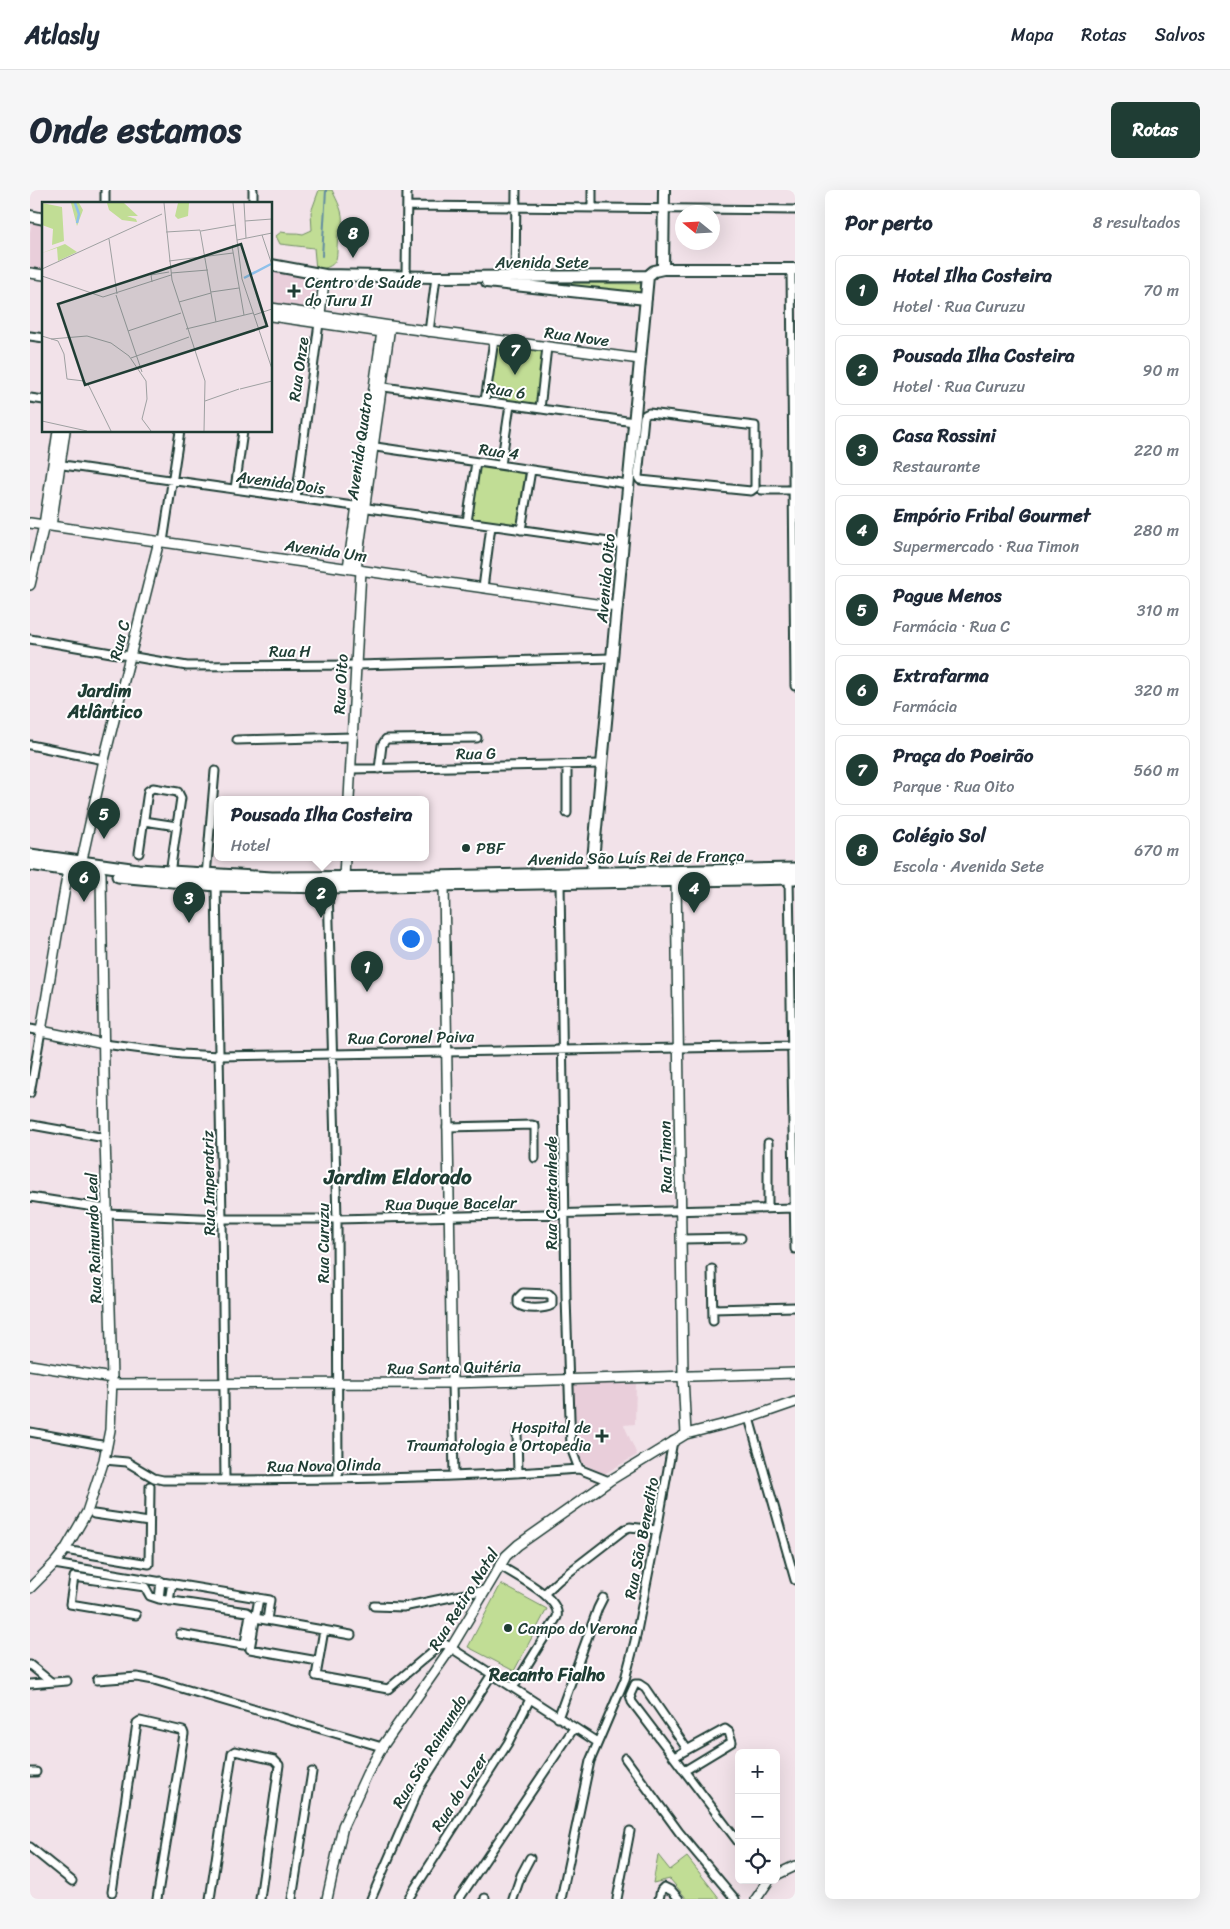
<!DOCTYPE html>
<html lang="pt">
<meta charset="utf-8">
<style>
body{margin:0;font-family:Sriracha,sans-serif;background:#f6f6f7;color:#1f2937}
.controls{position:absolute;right:15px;bottom:15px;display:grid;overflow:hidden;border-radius:8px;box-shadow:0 5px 20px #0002}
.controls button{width:45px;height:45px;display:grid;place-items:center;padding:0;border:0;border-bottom:1px solid #e0e1e3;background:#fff;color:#1f2937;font:25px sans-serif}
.compass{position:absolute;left:645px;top:15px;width:45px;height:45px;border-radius:50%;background:#fff;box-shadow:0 5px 20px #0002;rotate:288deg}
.you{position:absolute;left:380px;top:748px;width:18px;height:18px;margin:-12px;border:4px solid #fff;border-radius:50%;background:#1a73e8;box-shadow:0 0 0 8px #1a73e833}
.badge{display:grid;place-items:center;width:32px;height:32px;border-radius:50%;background:#1f3d34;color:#fff;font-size:16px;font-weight:700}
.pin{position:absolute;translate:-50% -41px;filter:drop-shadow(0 1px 2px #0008)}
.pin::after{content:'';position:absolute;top:26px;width:18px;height:15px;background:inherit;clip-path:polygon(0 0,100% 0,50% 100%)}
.popup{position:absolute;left:184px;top:606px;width:215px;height:65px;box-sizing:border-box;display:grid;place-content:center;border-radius:8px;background:#fff;filter:drop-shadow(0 1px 4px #0005);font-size:16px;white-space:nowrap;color:#747a83}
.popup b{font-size:19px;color:#1f2937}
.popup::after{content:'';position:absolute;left:50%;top:100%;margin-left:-10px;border:10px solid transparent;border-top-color:#fff}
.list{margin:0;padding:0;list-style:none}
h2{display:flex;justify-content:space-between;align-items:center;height:65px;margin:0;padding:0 20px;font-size:21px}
h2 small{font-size:16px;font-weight:400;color:#747a83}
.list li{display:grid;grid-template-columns:32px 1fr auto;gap:15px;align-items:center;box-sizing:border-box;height:70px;margin:0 10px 10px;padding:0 10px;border:1px solid #e0e1e3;border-radius:8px}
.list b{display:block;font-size:19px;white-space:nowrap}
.list p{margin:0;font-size:16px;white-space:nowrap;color:#747a83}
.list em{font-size:16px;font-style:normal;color:#747a83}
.icon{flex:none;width:28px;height:28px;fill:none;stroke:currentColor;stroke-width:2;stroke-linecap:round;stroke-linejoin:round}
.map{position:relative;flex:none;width:765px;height:1709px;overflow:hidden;border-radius:8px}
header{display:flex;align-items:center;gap:30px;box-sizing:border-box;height:70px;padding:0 25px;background:#fff;border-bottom:1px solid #e0e1e3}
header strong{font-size:24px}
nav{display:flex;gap:28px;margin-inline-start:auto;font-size:18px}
.intro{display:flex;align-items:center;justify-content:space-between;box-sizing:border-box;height:120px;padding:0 30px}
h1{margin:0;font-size:35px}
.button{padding:12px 22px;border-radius:8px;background:#1f3d34;color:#fff;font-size:18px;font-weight:700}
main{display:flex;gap:30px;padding:0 30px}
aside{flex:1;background:#fff;border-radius:8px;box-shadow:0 5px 20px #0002}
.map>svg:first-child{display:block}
</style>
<header>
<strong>Atlasly</strong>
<nav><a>Mapa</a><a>Rotas</a><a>Salvos</a></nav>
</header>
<div class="intro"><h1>Onde estamos</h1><a class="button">Rotas</a></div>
<main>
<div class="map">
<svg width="765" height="1709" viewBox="0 0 765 1709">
<rect width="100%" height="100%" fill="#f2e2e9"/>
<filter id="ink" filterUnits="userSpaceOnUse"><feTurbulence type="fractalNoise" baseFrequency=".02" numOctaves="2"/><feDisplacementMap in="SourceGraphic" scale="10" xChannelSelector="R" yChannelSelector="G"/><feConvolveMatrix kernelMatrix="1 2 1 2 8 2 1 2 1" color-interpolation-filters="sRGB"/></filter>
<g filter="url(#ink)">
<!-- built -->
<path fill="#e9ceda" d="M2 32 14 34V80L0 78V42Z
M241 79 289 87 283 120 241 115Z
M542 1192 606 1194 605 1234 594 1235 607 1265 574 1284 552 1273 545 1258Z"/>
<!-- green -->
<path fill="#c1dd95" stroke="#708d64" d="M289 0H302C307 11 314 22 312 34 311 38 308 42 308 46 305 66 313 76 286 80L284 58 250 54 246 46 251 42C259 44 265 42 273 44L282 40 281 22Z
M472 92 612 94 611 105Z
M464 155 513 162 507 216 458 207Z
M447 276 495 283 487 336 439 330Z
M471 1394 517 1419 484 1481 438 1457Z
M628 1665 640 1680 657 1667 690 1709H657L640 1689 623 1693Z"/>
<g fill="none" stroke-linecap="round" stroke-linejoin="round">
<!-- stream -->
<path stroke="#628ca1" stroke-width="2" d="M292 66 296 0"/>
<!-- minor casing -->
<g stroke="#1f3d34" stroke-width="11">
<path id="minor" d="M75 14V0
M223 14V0
M377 16 765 20
M562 18V0
M761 79 765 496
M376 86 377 0
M485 87 486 0
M399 142 406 87
M0 146 14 148
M347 196 604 232
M0 208 14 210
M455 211 464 150
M510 219 517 157
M619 223 725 236V298L721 301 610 290 608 287 614 227 615 225Z
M339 256 598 294
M26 274 593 354
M471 275 480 215
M205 299 213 241
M732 300H765
M266 308 289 133
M437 332 446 272
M491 340 501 280
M133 352 150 241
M453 398 461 336
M0 449 157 476 327 475 582 468
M207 550 323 547
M0 555 74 570
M321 579 572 574
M349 579 352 555 356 549 447 548
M537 623V575
M114 631 147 636
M109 663 118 601 123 598 148 602 151 608 140 683
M176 686 185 581
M759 688 765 1059
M530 693 536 1107 541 1258 549 1279 579 1291
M186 695 192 1029 195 1290
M298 697 307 1029 308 1289
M0 839 11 841 0 903
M74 854 151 864 189 866 765 856
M2 935 75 948
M417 937 502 935 505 936V968
M0 1007 77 1019
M738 1018V953
M77 1024 192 1029H307L765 1018
M652 1049 711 1048
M682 1079 683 1131
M493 1103 519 1104 522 1107V1115C515 1119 495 1120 488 1114V1108Z
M683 1119 765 1117
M422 1193 424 1286
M719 1228 765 1390
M0 1242 77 1256
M487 1243 488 1283
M74 1270 97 1272 124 1288 133 1290C272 1290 410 1289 549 1279
M64 1324 119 1332
M35 1360 119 1374 120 1296
M24 1374 240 1410 237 1430
M469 1375C484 1385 532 1408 527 1427L483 1498
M514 1404 529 1390 595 1339 600 1337 627 1340
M229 1408 220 1459 288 1471
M129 1409 131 1391
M139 1411 142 1393
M344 1416 373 1417 455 1400
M106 1425 40 1414 44 1387 115 1397 120 1406 129 1409 217 1422 220 1424 215 1453 213 1455 150 1444
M225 1428 321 1445
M294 1440 286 1486 358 1499 410 1455 415 1454 567 1552
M0 1475 21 1492
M67 1490 107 1487 124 1490 352 1557
M0 1494 37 1491
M528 1528 568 1418 573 1408
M657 1559 615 1498 609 1494H605L600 1505 602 1512 709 1653
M644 1567 695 1539 699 1542 702 1552 654 1581
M595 1568 649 1642 705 1709
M0 1582H6
M0 1657 42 1691
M82 1702 107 1533 110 1531 153 1541 154 1544 127 1709
M180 1709 202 1563 205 1561 244 1570 249 1575 230 1709
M262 1709 282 1582
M341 1709 389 1598 462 1484
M378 1709 478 1553 500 1509
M429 1709 544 1538
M455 1709V1708
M483 1709 491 1685 500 1668
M531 1709 560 1571 595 1489 605 1451 627 1340 643 1251
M587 1709 600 1641
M629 1709 631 1700 634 1697 642 1701 649 1709"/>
</g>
<!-- tertiary casing -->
<g stroke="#1f3d34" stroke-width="12">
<path id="tertiary" d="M0 83 14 85
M241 118 360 136 610 169
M241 126 352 142
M289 131 295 85
M0 333 587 417
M21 336 35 241
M318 378 352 142
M326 379 360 136
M0 395 14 335 28 241
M319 609 331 380
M51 674 74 570 129 351
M38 680 11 841 74 854
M314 688 315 667
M646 690 653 1186 656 1244
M414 695 422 1193
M0 1175 82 1188
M82 1194 422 1193 765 1183
M0 1398 24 1374 35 1360 57 1322 74 1270 80 1240 82 1188 75 948 71 684 65 676
M746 1685 765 1676
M297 1709 313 1636 337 1584 352 1557 421 1458 476 1366 488 1355 579 1291 656 1244 719 1228 765 1212
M726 1709 739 1690"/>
</g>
<!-- secondary casing -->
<g stroke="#1f3d34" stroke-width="14">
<path id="secondary" d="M0 26 14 29
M241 75 295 85 406 87 618 86
M633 79 634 0
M618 86 624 81 633 79H765
M457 92 616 109
M566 691 562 684 563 670 618 86"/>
</g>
<!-- primary casing -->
<g stroke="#1f3d34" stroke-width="15">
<path id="primary" d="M0 665 108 680 242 688 401 687 765 679
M0 674 53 682
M88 686 186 695 298 697 765 688"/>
</g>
<!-- minor -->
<use href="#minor" stroke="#fff" stroke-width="7"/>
<!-- tertiary -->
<use href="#tertiary" stroke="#fff" stroke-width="9"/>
<!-- secondary -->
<use href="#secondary" stroke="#fff" stroke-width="10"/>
<!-- primary -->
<use href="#primary" stroke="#fff" stroke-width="11"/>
</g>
</g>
<!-- markers -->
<g fill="#1f3d34" stroke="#fff" stroke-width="2">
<path d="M261.5 93.5h5v5h5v5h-5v5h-5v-5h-5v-5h5z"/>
<circle cx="436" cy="658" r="5"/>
<path d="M569.5 1238.5h5v5h5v5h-5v5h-5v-5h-5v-5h5z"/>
<circle cx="478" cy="1438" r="5"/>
</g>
<g text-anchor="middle" stroke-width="4" stroke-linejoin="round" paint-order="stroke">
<!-- street labels -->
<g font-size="16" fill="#1f3d34" stroke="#fff">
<text x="512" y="78">Avenida Sete</text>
<text transform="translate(547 146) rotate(8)" y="6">Rua Nove</text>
<text transform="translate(268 179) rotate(-82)" y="6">Rua Onze</text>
<text transform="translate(476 200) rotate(8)" y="6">Rua 6</text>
<text transform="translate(329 256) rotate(-82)" y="6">Avenida Quatro</text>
<text transform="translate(469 261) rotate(8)" y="6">Rua 4</text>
<text transform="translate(251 292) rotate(8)" y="6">Avenida Dois</text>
<text transform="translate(296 360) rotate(8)" y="6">Avenida Um</text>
<text transform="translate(575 388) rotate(-85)" y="6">Avenida Oito</text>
<text transform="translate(89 450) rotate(-76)" y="6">Rua C</text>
<text x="260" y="467">Rua H</text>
<text transform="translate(310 494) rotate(-87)" y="6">Rua Oito</text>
<text transform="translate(446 563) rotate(-1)" y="6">Rua G</text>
<text transform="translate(606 667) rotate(-1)" y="6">Avenida São Luís Rei de França</text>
<text transform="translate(381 847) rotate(-1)" y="6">Rua Coronel Paiva</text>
<text transform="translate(635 967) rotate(-91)" y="6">Rua Timon</text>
<text transform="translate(178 993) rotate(-91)" y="6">Rua Imperatriz</text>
<text transform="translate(521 1003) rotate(-90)" y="6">Rua Cantanhede</text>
<text transform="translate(421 1013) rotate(-1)" y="6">Rua Duque Bacelar</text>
<text transform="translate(63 1048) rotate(-92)" y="6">Rua Raimundo Leal</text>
<text transform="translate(293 1053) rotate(-90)" y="6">Rua Curuzu</text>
<text transform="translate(424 1177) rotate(-1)" y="6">Rua Santa Quitéria</text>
<text transform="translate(294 1275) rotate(-1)" y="6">Rua Nova Olinda</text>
<text transform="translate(611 1348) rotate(-79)" y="6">Rua São Benedito</text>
<text transform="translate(433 1409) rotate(-58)" y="6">Rua Retiro Natal</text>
<text transform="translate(399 1561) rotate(-59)" y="6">Rua São Raimundo</text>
<text transform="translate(429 1602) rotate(-57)" y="6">Rua do Lazer</text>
</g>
<!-- poi labels -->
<g font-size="16" fill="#1f3d34" stroke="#fff" text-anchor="start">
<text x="275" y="98">Centro de Saúde<tspan x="275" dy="18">do Turu II</tspan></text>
<text x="446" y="664">PBF</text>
<text x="561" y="1243" text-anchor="end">Hospital de<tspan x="561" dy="18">Traumatologia e Ortopedia</tspan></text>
<text x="488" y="1444">Campo do Verona</text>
</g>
<!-- neighbourhood labels -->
<g font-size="18" font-weight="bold" fill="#1f3d34" stroke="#fff">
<text x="75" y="507">Jardim<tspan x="75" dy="21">Atlântico</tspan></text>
<text x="517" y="1491">Recanto Fialho</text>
</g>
<!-- district labels -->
<g font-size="21" font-weight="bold" fill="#1f3d34" stroke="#fff">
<text x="368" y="994">Jardim Eldorado</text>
</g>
</g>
<!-- overview -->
<g transform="translate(12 12)">
<rect width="230" height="230" fill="#f2e2e9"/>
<path d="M0 1 20 5 22 39 10 43 11 27 0 23ZM29 1H37L41 8 35 24ZM65 1H82L96 14H85L94 17 95 20 80 18 67 8ZM136 1H147L146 14 136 17 133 14ZM23 42 35 50 16 59 15 46 0 51Z" fill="#c1dd95"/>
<path fill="none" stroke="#8ec0ea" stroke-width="2.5" d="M33 1 37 12 35 21M202 76 229 62"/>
<path fill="none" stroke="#9ea0a1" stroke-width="1" d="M122 1 130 78 163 179 162 229M191 1 195 38M202 1 204 36M203 19 230 17M159 29 193 23M124 30 158 28 174 120M230 31 195 38 200 77 230 167M220 33 230 63M67 37 75 92M196 43 190 44 202 113M127 59 191 51M0 67 120 12M129 71 166 68M0 74 61 95 129 73M110 80 109 73 127 70M169 90 197 86M74 93 100 170M137 100 169 91M212 113 230 107M144 127 211 111M86 129 139 111M0 134 16 139 22 152 25 177 42 179 47 184 69 229M9 137 45 134 69 141 87 154 104 179 105 197 100 217 109 229M89 156 147 135M198 187 230 179M163 199 197 187M0 219 45 229"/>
<path fill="#1f3d34" fill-opacity="0.15" stroke="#1f3d34" stroke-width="2.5" d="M199 42 225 124 43 183 16 102Z"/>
<rect width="230" height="230" fill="none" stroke="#1f3d34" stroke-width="2.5"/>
</g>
</svg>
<div class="controls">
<button>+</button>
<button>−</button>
<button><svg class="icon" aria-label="locate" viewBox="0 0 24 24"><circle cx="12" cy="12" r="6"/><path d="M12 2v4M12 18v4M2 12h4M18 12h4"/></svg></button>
</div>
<svg class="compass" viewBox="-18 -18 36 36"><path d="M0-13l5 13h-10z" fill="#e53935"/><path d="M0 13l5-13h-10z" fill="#747a83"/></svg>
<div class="you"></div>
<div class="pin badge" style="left:337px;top:802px">1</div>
<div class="pin badge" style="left:291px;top:728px">2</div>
<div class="popup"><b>Pousada Ilha Costeira</b>Hotel</div>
<div class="pin badge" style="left:159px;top:733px">3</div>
<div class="pin badge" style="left:664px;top:723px">4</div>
<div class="pin badge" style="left:74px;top:649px">5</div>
<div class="pin badge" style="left:54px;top:712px">6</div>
<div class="pin badge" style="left:485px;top:185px">7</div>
<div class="pin badge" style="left:323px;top:68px">8</div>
</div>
<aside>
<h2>Por perto<small>8 resultados</small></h2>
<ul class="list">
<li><span class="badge">1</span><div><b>Hotel Ilha Costeira</b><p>Hotel · Rua Curuzu</p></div><em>70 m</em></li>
<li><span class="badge">2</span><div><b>Pousada Ilha Costeira</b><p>Hotel · Rua Curuzu</p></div><em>90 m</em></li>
<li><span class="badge">3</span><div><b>Casa Rossini</b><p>Restaurante</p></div><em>220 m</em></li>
<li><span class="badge">4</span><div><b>Empório Fribal Gourmet</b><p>Supermercado · Rua Timon</p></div><em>280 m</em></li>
<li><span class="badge">5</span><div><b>Pague Menos</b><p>Farmácia · Rua C</p></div><em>310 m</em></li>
<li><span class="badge">6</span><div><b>Extrafarma</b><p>Farmácia</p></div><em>320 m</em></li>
<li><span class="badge">7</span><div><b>Praça do Poeirão</b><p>Parque · Rua Oito</p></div><em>560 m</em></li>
<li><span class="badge">8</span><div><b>Colégio Sol</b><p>Escola · Avenida Sete</p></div><em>670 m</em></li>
</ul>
</aside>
</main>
